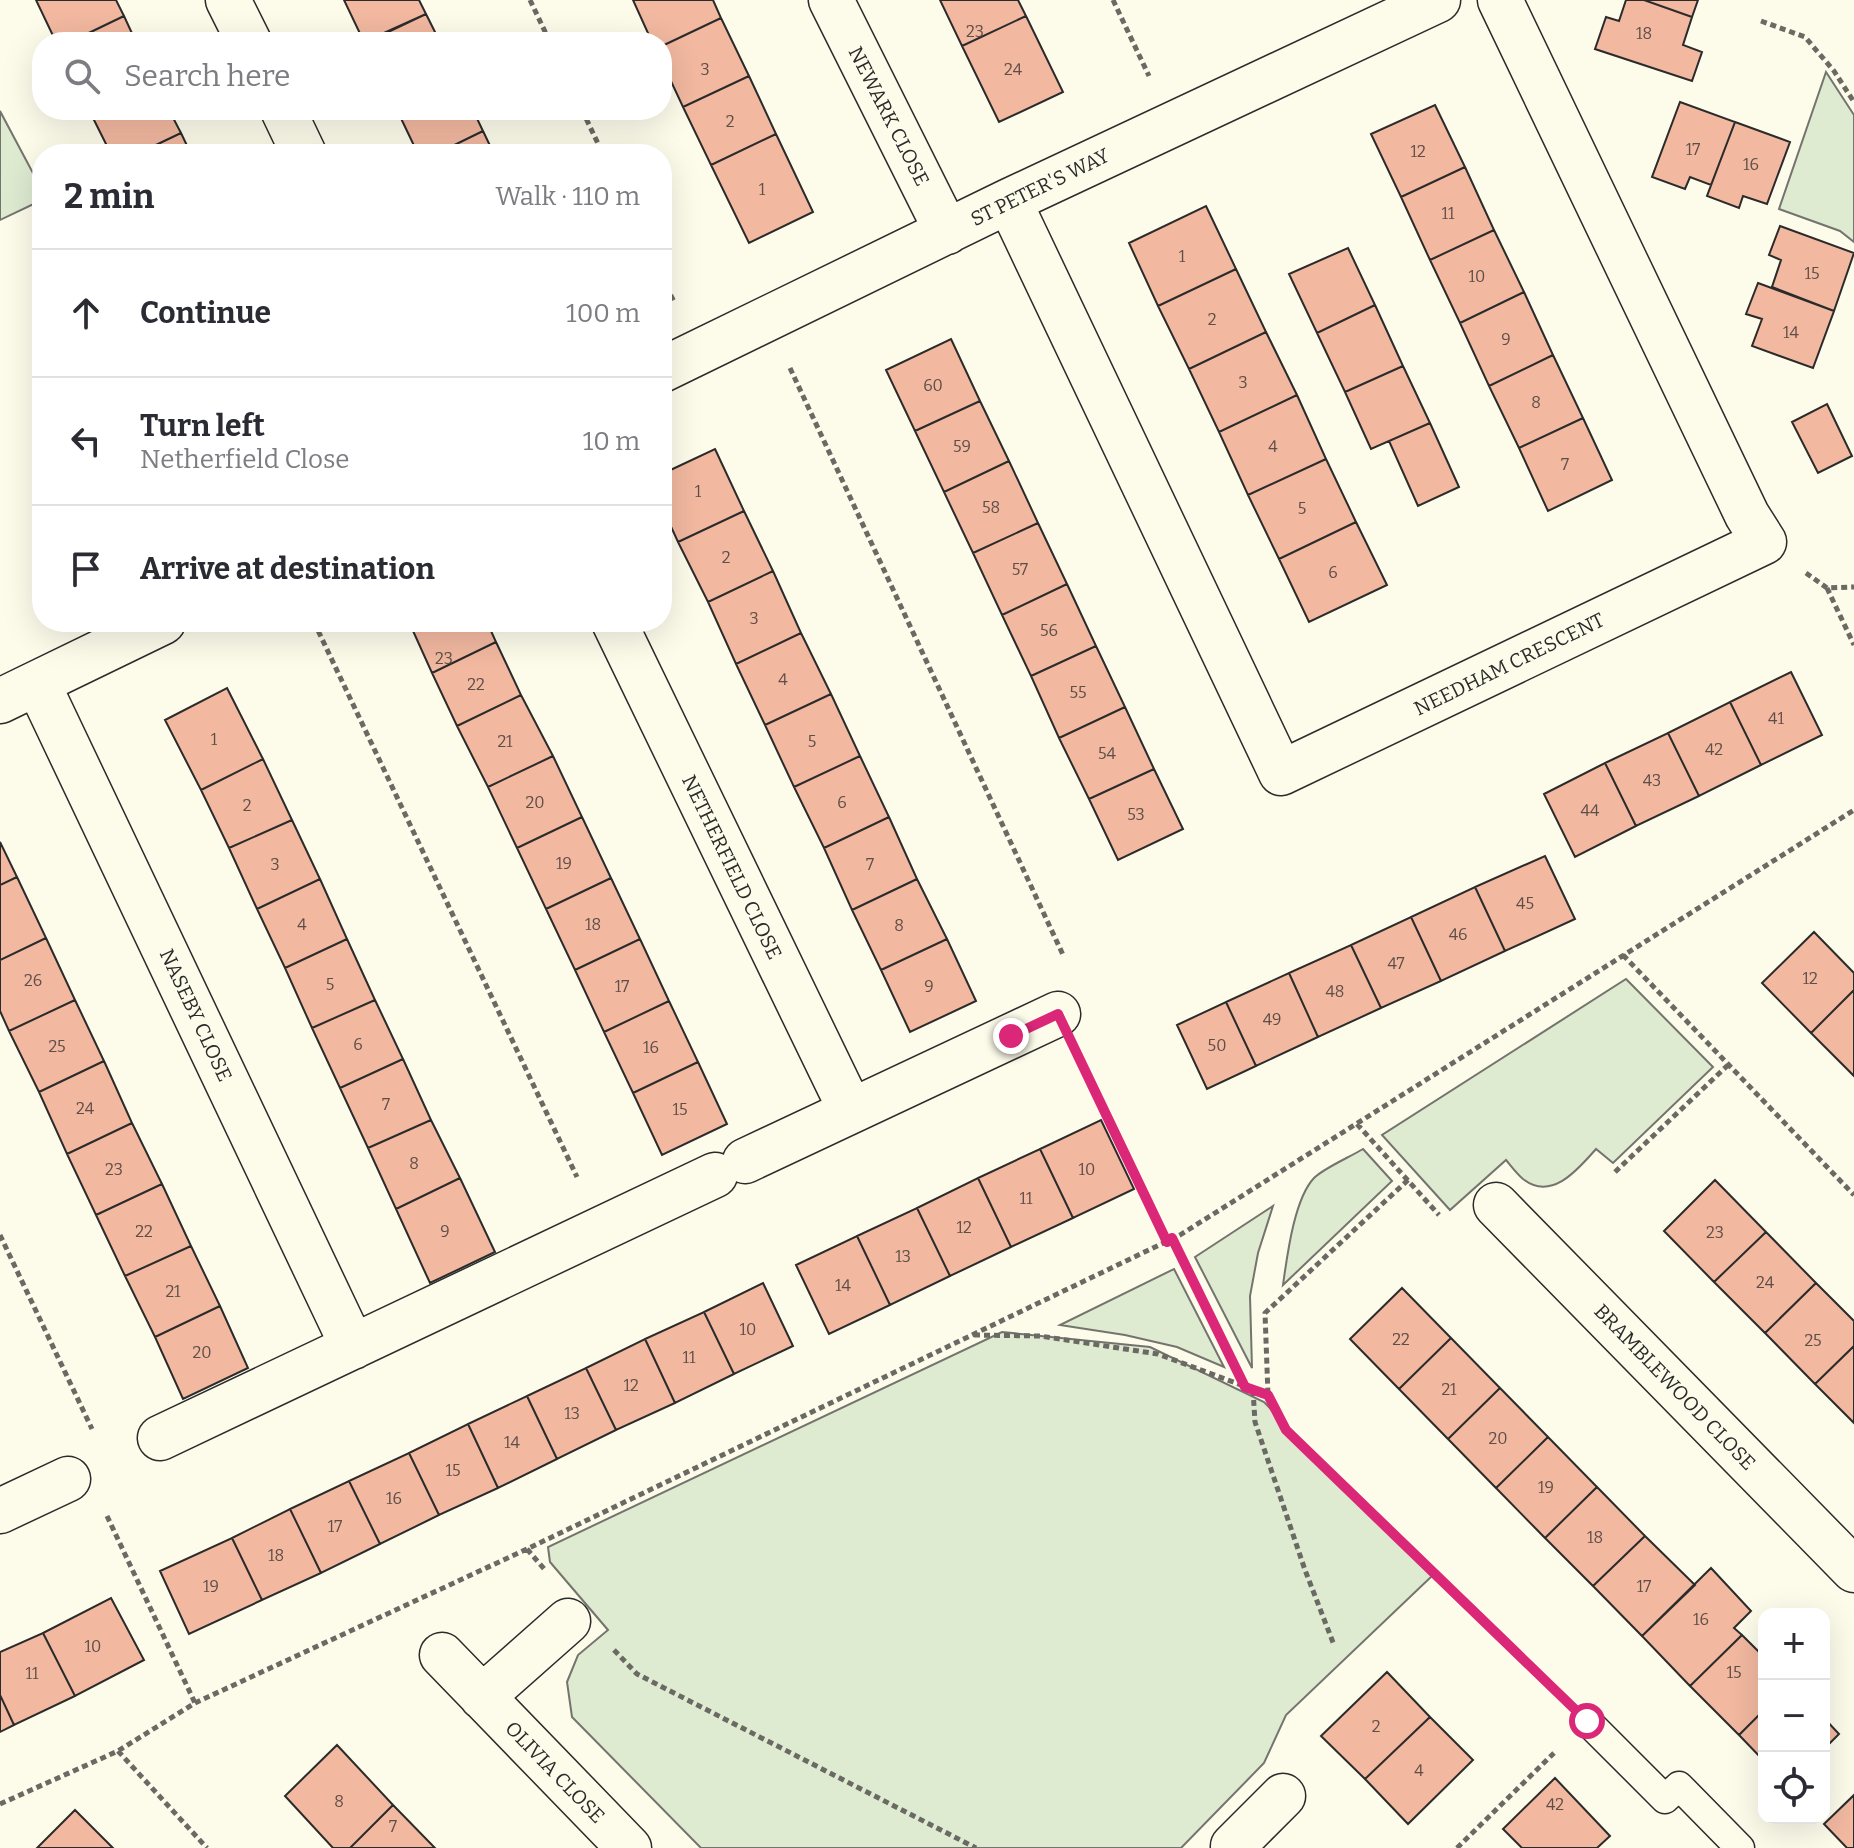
<!DOCTYPE html>
<meta charset="utf-8">
<style>
body{margin:0;font-family:Bitter,serif;background:#f7f7f7;color:#2b2b33}
.controls{position:absolute;right:24px;bottom:24px;display:grid;overflow:hidden;border-radius:16px;box-shadow:0 8px 32px #0002}
.controls button{width:72px;height:72px;display:grid;place-items:center;padding:0;border:0;border-bottom:2px solid #e1e1e2;background:#fff;color:#2b2b33;font:40px sans-serif}
.stop{position:absolute;width:24px;height:24px;margin:-18px;border:6px solid #db2777;border-radius:50%;background:#fff}
.stop.end{background:#db2777;border-color:#fff;box-shadow:0 2px 8px #0008}
.list{margin:0;padding:0;list-style:none}
h2{display:flex;justify-content:space-between;align-items:center;height:104px;margin:0;padding:0 32px;font-size:34px}
h2 small{font-size:26px;font-weight:400;color:#7c7c81}
.list li{display:grid;grid-template-columns:52px 1fr auto;gap:24px;align-items:center;box-sizing:border-box;height:128px;padding:0 32px;border-top:2px solid #e1e1e2}
.list b{display:block;font-size:30px;white-space:nowrap}
.list p{margin:0;font-size:26px;white-space:nowrap;color:#7c7c81}
.list em{font-size:26px;font-style:normal;color:#7c7c81}
.icon{flex:none;width:44px;height:44px;fill:none;stroke:currentColor;stroke-width:2;stroke-linecap:round;stroke-linejoin:round}
.map{position:relative;flex:none;width:1854px;height:1848px;overflow:hidden}
.search{position:absolute;background:#fff;box-shadow:0 8px 32px #0002;left:32px;top:32px;width:640px;height:88px;display:flex;align-items:center;gap:20px;box-sizing:border-box;padding:0 28px;border-radius:32px;color:#7c7c81;font-size:30px}
.panel{position:absolute;background:#fff;box-shadow:0 8px 32px #0002;left:32px;top:144px;width:640px;height:488px;border-radius:32px}
.map>svg:first-child{display:block}
</style>
<div class="map">
<svg width="1854" height="1848" viewBox="0 0 1854 1848">
<rect width="100%" height="100%" fill="#fdfbea"/>
<!-- green -->
<path fill="#deebd1" stroke="#74746e" stroke-width="2" d="M1826 72 1854 115V242L1840 231 1779 209Z
M0 111 42 190V200L0 220Z
M1626 979 1713 1067 1613 1163 1596 1149C1579 1168 1552 1202 1523 1179 1517 1174 1511 1166 1506 1160L1450 1210 1382 1135Z
M1363 1149 1392 1181 1283 1285C1287 1257 1294 1199 1314 1178 1324 1168 1350 1157 1363 1149Z
M1273 1206 1258 1253 1250 1296 1252 1368 1195 1257Z
M1174 1269 1224 1367 1177 1347 1125 1335 1060 1325Z
M1002 1332 1150 1347 1264 1402 1432 1576 1286 1715 1264 1763 1181 1848H701L572 1717 567 1682 578 1655 608 1630 550 1562 548 1547Z"/>
<!-- building -->
<path fill="#f2b8a0" stroke="#2b2b2b" stroke-width="2" d="M36 0H116L124 16 70 42H56Z
M344 0H419L426 14 364 42Z
M633 0H713L721 18 662 46V42H652Z
M940 0H1018L1026 16 962 46Z
M1626 0H1644L1692 17 1683 45 1702 52 1692 81 1595 49 1606 17 1619 21Z
M1644 0H1698L1692 17Z
M426 14 440 42H367Z
M124 16 136 42H70Z
M1026 16 1063 92 999 122 962 46Z
M721 18 749 76 683 107 662 62V46Z
M749 76 776 134 711 165 683 107Z
M1680 102 1735 122 1711 185 1690 177 1685 189 1652 177Z
M1435 105 1465 167 1401 197 1371 134Z
M89 110H169L181 133 137 154H111Z
M397 110H473L483 131 436 154H418Z
M1735 122 1790 142 1767 204 1743 196 1739 208 1707 196Z
M483 131 494 154H436Z
M181 133 191 154H137Z
M776 134 813 212 749 243 711 165Z
M1465 167 1494 230 1430 260 1401 197Z
M1206 206 1236 269 1158 306 1129 243Z
M1780 226 1854 253 1834 311 1772 287 1781 260 1769 255Z
M1494 230 1524 292 1460 323 1430 260Z
M1348 248 1375 305 1317 333 1289 274Z
M1236 269 1266 332 1189 369 1158 306Z
M1758 283 1834 311 1813 368 1752 346 1762 319 1746 314Z
M1524 292 1553 355 1489 386 1460 323Z
M1375 305 1403 366 1345 392 1317 333Z
M1266 332 1297 395 1219 432 1189 369Z
M951 339 980 401 915 431 886 370Z
M1553 355 1583 418 1519 448 1489 386Z
M1403 366 1430 423 1371 449 1345 392Z
M1297 395 1326 459 1248 495 1219 432Z
M980 401 1009 461 944 492 915 431Z
M1827 404 1852 456 1818 473 1792 422Z
M1583 418 1612 480 1548 511 1519 448Z
M1430 423 1459 487 1418 506 1389 441Z
M715 449 744 511 678 542 662 507V474Z
M1326 459 1356 522 1279 559 1248 495Z
M1009 461 1038 523 973 553 944 492Z
M744 511 773 571 708 602 678 542Z
M1356 522 1387 585 1309 622 1279 559Z
M1038 523 1067 584 1002 615 973 553Z
M773 571 801 633 736 664 708 602Z
M1067 584 1096 646 1031 676 1002 615Z
M409 622H487L496 642 432 673Z
M801 633 831 694 765 725 736 664Z
M496 642 521 695 457 726 432 673Z
M1096 646 1125 707 1059 738 1031 676Z
M1791 672 1822 735 1761 765 1730 702Z
M227 688 263 759 201 790 165 720Z
M831 694 860 756 794 787 765 725Z
M521 695 553 756 488 787 457 726Z
M1730 702 1761 765 1699 796 1668 733Z
M1125 707 1154 769 1089 799 1059 738Z
M1668 733 1699 796 1636 826 1605 763Z
M553 756 582 817 517 848 488 787Z
M860 756 889 817 824 848 794 787Z
M263 759 292 820 229 848 201 790Z
M1605 763 1636 826 1575 857 1544 794Z
M1154 769 1183 829 1118 860 1089 799Z
M582 817 611 878 546 909 517 848Z
M889 817 917 879 852 910 824 848Z
M292 820 320 879 257 909 229 848Z
M0 842 17 877 0 885Z
M1545 856 1575 919 1505 951 1475 887Z
M17 877 46 938 0 960V885Z
M611 878 640 939 575 970 546 909Z
M320 879 347 939 285 968 257 909Z
M917 879 947 939 881 970 852 910Z
M1475 887 1505 951 1441 981 1411 917Z
M1411 917 1441 981 1381 1008 1351 945Z
M1814 932 1854 973V990L1811 1033 1762 983Z
M46 938 75 1000 9 1031 0 1011V960Z
M347 939 375 1000 312 1028 285 968Z
M640 939 669 1001 604 1032 575 970Z
M947 939 976 1001 910 1032 881 970Z
M1351 945 1381 1008 1318 1037 1289 973Z
M1289 973 1318 1037 1256 1066 1226 1002Z
M1854 990V1076L1811 1033Z
M75 1000 104 1061 39 1092 9 1031Z
M375 1000 403 1059 340 1088 312 1028Z
M669 1001 698 1062 633 1093 604 1032Z
M1226 1002 1256 1066 1207 1089 1177 1025Z
M403 1059 431 1120 368 1148 340 1088Z
M104 1061 132 1123 67 1154 39 1092Z
M698 1062 727 1124 662 1155 633 1093Z
M431 1120 460 1178 396 1209 368 1148Z
M1101 1120 1134 1189 1073 1218 1040 1149Z
M132 1123 162 1184 96 1215 67 1154Z
M1040 1149 1073 1218 1011 1247 978 1178Z
M460 1178 495 1252 430 1283 396 1209Z
M978 1178 1011 1247 950 1276 917 1208Z
M1715 1180 1766 1232 1714 1282 1664 1231Z
M162 1184 191 1246 125 1276 96 1215Z
M917 1208 950 1276 890 1305 857 1236Z
M1766 1232 1816 1283 1765 1333 1714 1282Z
M857 1236 890 1305 829 1334 796 1265Z
M191 1246 220 1306 155 1337 125 1276Z
M763 1283 793 1346 734 1374 704 1312Z
M1816 1283 1854 1321V1346L1815 1384 1765 1333Z
M1402 1288 1451 1338 1399 1389 1350 1339Z
M220 1306 248 1368 183 1399 155 1337Z
M704 1312 734 1374 675 1403 645 1339Z
M1451 1338 1500 1388 1448 1439 1399 1389Z
M645 1339 675 1403 616 1430 586 1368Z
M1854 1346V1423L1815 1384Z
M586 1368 616 1430 557 1459 527 1396Z
M1500 1388 1548 1437 1496 1488 1448 1439Z
M527 1396 557 1459 498 1488 468 1424Z
M468 1424 498 1488 439 1515 409 1453Z
M1548 1437 1597 1487 1545 1538 1496 1488Z
M409 1453 439 1515 380 1544 349 1481Z
M349 1481 380 1544 321 1573 290 1509Z
M1597 1487 1645 1536 1593 1586 1545 1538Z
M290 1509 321 1573 262 1600 232 1538Z
M1645 1536 1695 1585 1642 1636 1593 1586Z
M232 1538 262 1600 189 1634 160 1571Z
M1711 1568 1751 1611 1734 1628 1742 1635 1690 1686 1642 1636Z
M111 1598 144 1660 75 1696 43 1633Z
M43 1633 75 1696 14 1725 0 1695V1652Z
M1742 1635 1764 1657V1710L1739 1735 1690 1686Z
M1387 1672 1430 1717 1365 1779 1321 1736Z
M0 1695 14 1725 0 1732Z
M1764 1710V1761L1739 1735Z
M1430 1717 1473 1760 1408 1824 1365 1779Z
M1824 1718 1839 1734 1824 1749Z
M337 1745 393 1805 350 1848H333L285 1796Z
M1555 1778 1610 1836 1597 1848H1522L1503 1829Z
M1854 1795V1848H1847L1824 1824Z
M393 1805 435 1848H350Z
M75 1810 113 1848H37Z"/>
<g fill="none" stroke-linecap="round" stroke-linejoin="round">
<!-- service casing -->
<g stroke="#2b2b2b" stroke-width="31">
<path id="service" d="M1587 1721 1665 1799 1679 1786 1740 1848"/>
</g>
<!-- minor casing -->
<g stroke="#2b2b2b" stroke-width="47">
<path id="minor" d="M228 0 249 42
M831 0 947 232
M283 110 304 154
M1009 201 1281 773 1764 542 1747 515 1500 0
M662 370 1009 201 1438 0
M614 622 851 1111
M38 684 353 1347
M0 701 163 622
M745 1161 1058 1014
M1496 1205 1854 1570
M160 1438 715 1175
M0 1511 68 1479
M442 1655 629 1848
M482 1697 568 1621
M1233 1846 1283 1796"/>
</g>
<!-- path -->
<path stroke="#6a6964" stroke-width="5" stroke-dasharray="6 4" stroke-linecap="butt" d="M530 0 550 42
M1113 0 1149 76
M1761 21 1805 37 1834 71 1854 102
M582 110 603 154
M662 277 675 304
M790 368 1064 957
M1806 573 1827 588 1854 587
M1827 588 1854 645
M314 622 577 1177
M1623 955 1854 1195
M1081 1062 1167 1242
M1357 1124 1439 1215
M1615 1172 1728 1065
M1408 1180 1265 1313 1268 1395 1286 1430 1555 1690
M0 1235 92 1429
M1172 1238 1245 1387
M974 1335 1040 1336 1158 1354 1268 1395
M1253 1390 1255 1422 1305 1570 1334 1645
M107 1516 195 1703
M527 1549 545 1570
M614 1650 637 1674 976 1848
M118 1751 207 1848
M0 1804 118 1751 195 1703 527 1549 1180 1235 1854 810
M1457 1848 1554 1753"/>
<!-- service -->
<use href="#service" stroke="#fdfbea" stroke-width="28"/>
<!-- minor -->
<use href="#minor" stroke="#fdfbea" stroke-width="44"/>
</g>
<g fill="none" stroke-linecap="round" stroke-linejoin="round">
<!-- route -->
<path stroke="#db2777" stroke-width="10" d="M1011 1036 1058 1014 1167 1242 1172 1238 1245 1387 1268 1395 1286 1430 1587 1721"/>
</g>
<g text-anchor="middle" stroke-width="6" stroke-linejoin="round" paint-order="stroke">
<!-- number labels -->
<g font-size="16" fill="#5d4e48">
<text x="975" y="37">23</text>
<text x="1644" y="39">18</text>
<text x="705" y="75">3</text>
<text x="1013" y="75">24</text>
<text x="730" y="127">2</text>
<text x="1693" y="155">17</text>
<text x="1418" y="157">12</text>
<text x="1751" y="170">16</text>
<text x="762" y="195">1</text>
<text x="1448" y="219">11</text>
<text x="1182" y="262">1</text>
<text x="1812" y="279">15</text>
<text x="1477" y="282">10</text>
<text x="1212" y="325">2</text>
<text x="1791" y="338">14</text>
<text x="1506" y="345">9</text>
<text x="1243" y="388">3</text>
<text x="933" y="391">60</text>
<text x="1536" y="408">8</text>
<text x="962" y="452">59</text>
<text x="1273" y="452">4</text>
<text x="1565" y="470">7</text>
<text x="698" y="497">1</text>
<text x="991" y="513">58</text>
<text x="1302" y="514">5</text>
<text x="726" y="563">2</text>
<text x="1020" y="575">57</text>
<text x="1333" y="578">6</text>
<text x="754" y="624">3</text>
<text x="1049" y="636">56</text>
<text x="444" y="664">23</text>
<text x="783" y="685">4</text>
<text x="476" y="690">22</text>
<text x="1078" y="698">55</text>
<text x="1776" y="724">41</text>
<text x="214" y="745">1</text>
<text x="505" y="747">21</text>
<text x="812" y="747">5</text>
<text x="1714" y="755">42</text>
<text x="1107" y="759">54</text>
<text x="1652" y="786">43</text>
<text x="535" y="808">20</text>
<text x="842" y="808">6</text>
<text x="247" y="811">2</text>
<text x="1590" y="816">44</text>
<text x="1136" y="820">53</text>
<text x="564" y="869">19</text>
<text x="275" y="870">3</text>
<text x="870" y="870">7</text>
<text x="1525" y="909">45</text>
<text x="302" y="930">4</text>
<text x="593" y="930">18</text>
<text x="899" y="931">8</text>
<text x="1458" y="940">46</text>
<text x="1396" y="969">47</text>
<text x="1810" y="984">12</text>
<text x="33" y="986">26</text>
<text x="330" y="990">5</text>
<text x="622" y="992">17</text>
<text x="929" y="992">9</text>
<text x="1335" y="997">48</text>
<text x="1272" y="1025">49</text>
<text x="358" y="1050">6</text>
<text x="1217" y="1051">50</text>
<text x="57" y="1052">25</text>
<text x="651" y="1053">16</text>
<text x="386" y="1110">7</text>
<text x="85" y="1114">24</text>
<text x="680" y="1115">15</text>
<text x="414" y="1169">8</text>
<text x="114" y="1175">23</text>
<text x="1087" y="1175">10</text>
<text x="1026" y="1204">11</text>
<text x="964" y="1233">12</text>
<text x="144" y="1237">22</text>
<text x="445" y="1237">9</text>
<text x="1715" y="1238">23</text>
<text x="903" y="1262">13</text>
<text x="1765" y="1288">24</text>
<text x="843" y="1291">14</text>
<text x="173" y="1297">21</text>
<text x="748" y="1335">10</text>
<text x="1401" y="1345">22</text>
<text x="1813" y="1346">25</text>
<text x="202" y="1358">20</text>
<text x="689" y="1363">11</text>
<text x="631" y="1391">12</text>
<text x="1449" y="1395">21</text>
<text x="572" y="1419">13</text>
<text x="1498" y="1444">20</text>
<text x="512" y="1448">14</text>
<text x="453" y="1476">15</text>
<text x="1546" y="1493">19</text>
<text x="394" y="1504">16</text>
<text x="335" y="1532">17</text>
<text x="1595" y="1543">18</text>
<text x="276" y="1561">18</text>
<text x="211" y="1592">19</text>
<text x="1644" y="1592">17</text>
<text x="1701" y="1625">16</text>
<text x="93" y="1652">10</text>
<text x="1734" y="1678">15</text>
<text x="32" y="1679">11</text>
<text x="1376" y="1732">2</text>
<text x="1419" y="1776">4</text>
<text x="339" y="1807">8</text>
<text x="1555" y="1810">42</text>
<text x="393" y="1832">7</text>
</g>
<!-- street labels -->
<g font-size="20" fill="#2b2b2b" stroke="#fdfbea">
<text transform="translate(889 116) rotate(63)" y="7">NEWARK CLOSE</text>
<text transform="translate(1040 187) rotate(-26)" y="7">ST PETER'S WAY</text>
<text transform="translate(1509 664) rotate(-26)" y="7">NEEDHAM CRESCENT</text>
<text transform="translate(732 867) rotate(64)" y="7">NETHERFIELD CLOSE</text>
<text transform="translate(196 1015) rotate(65)" y="7">NASEBY CLOSE</text>
<text transform="translate(1675 1387) rotate(46)" y="7">BRAMBLEWOOD CLOSE</text>
<text transform="translate(555 1772) rotate(46)" y="7">OLIVIA CLOSE</text>
</g>
</g>
</svg>
<div class="controls">
<button>+</button>
<button>−</button>
<button><svg class="icon" aria-label="locate" viewBox="0 0 24 24"><circle cx="12" cy="12" r="6"/><path d="M12 2v4M12 18v4M2 12h4M18 12h4"/></svg></button>
</div>
<div class="stop" style="left:1587px;top:1721px"></div>
<div class="stop end" style="left:1011px;top:1036px"></div>
<div class="search"><svg class="icon" aria-label="search" viewBox="0 0 24 24"><circle cx="10" cy="10" r="6"/><path d="M15 15l6 6"/></svg>Search here</div>
<section class="panel">
<h2>2 min<small>Walk · 110 m</small></h2>
<ul class="list">
<li><svg class="icon" aria-label="ahead" viewBox="0 0 24 24"><path d="M12 20V5M6 11l6-6 6 6"/></svg><div><b>Continue</b></div><em>100 m</em></li>
<li><svg class="icon" aria-label="left" viewBox="0 0 24 24"><path d="M17 20v-9H6M10 6l-5 5 5 5"/></svg><div><b>Turn left</b><p>Netherfield Close</p></div><em>10 m</em></li>
<li><svg class="icon" aria-label="arrive" viewBox="0 0 24 24"><path d="M6 21V4h12l-3 4 3 4H6"/></svg><div><b>Arrive at destination</b></div></li>
</ul>
</section>
</div>
